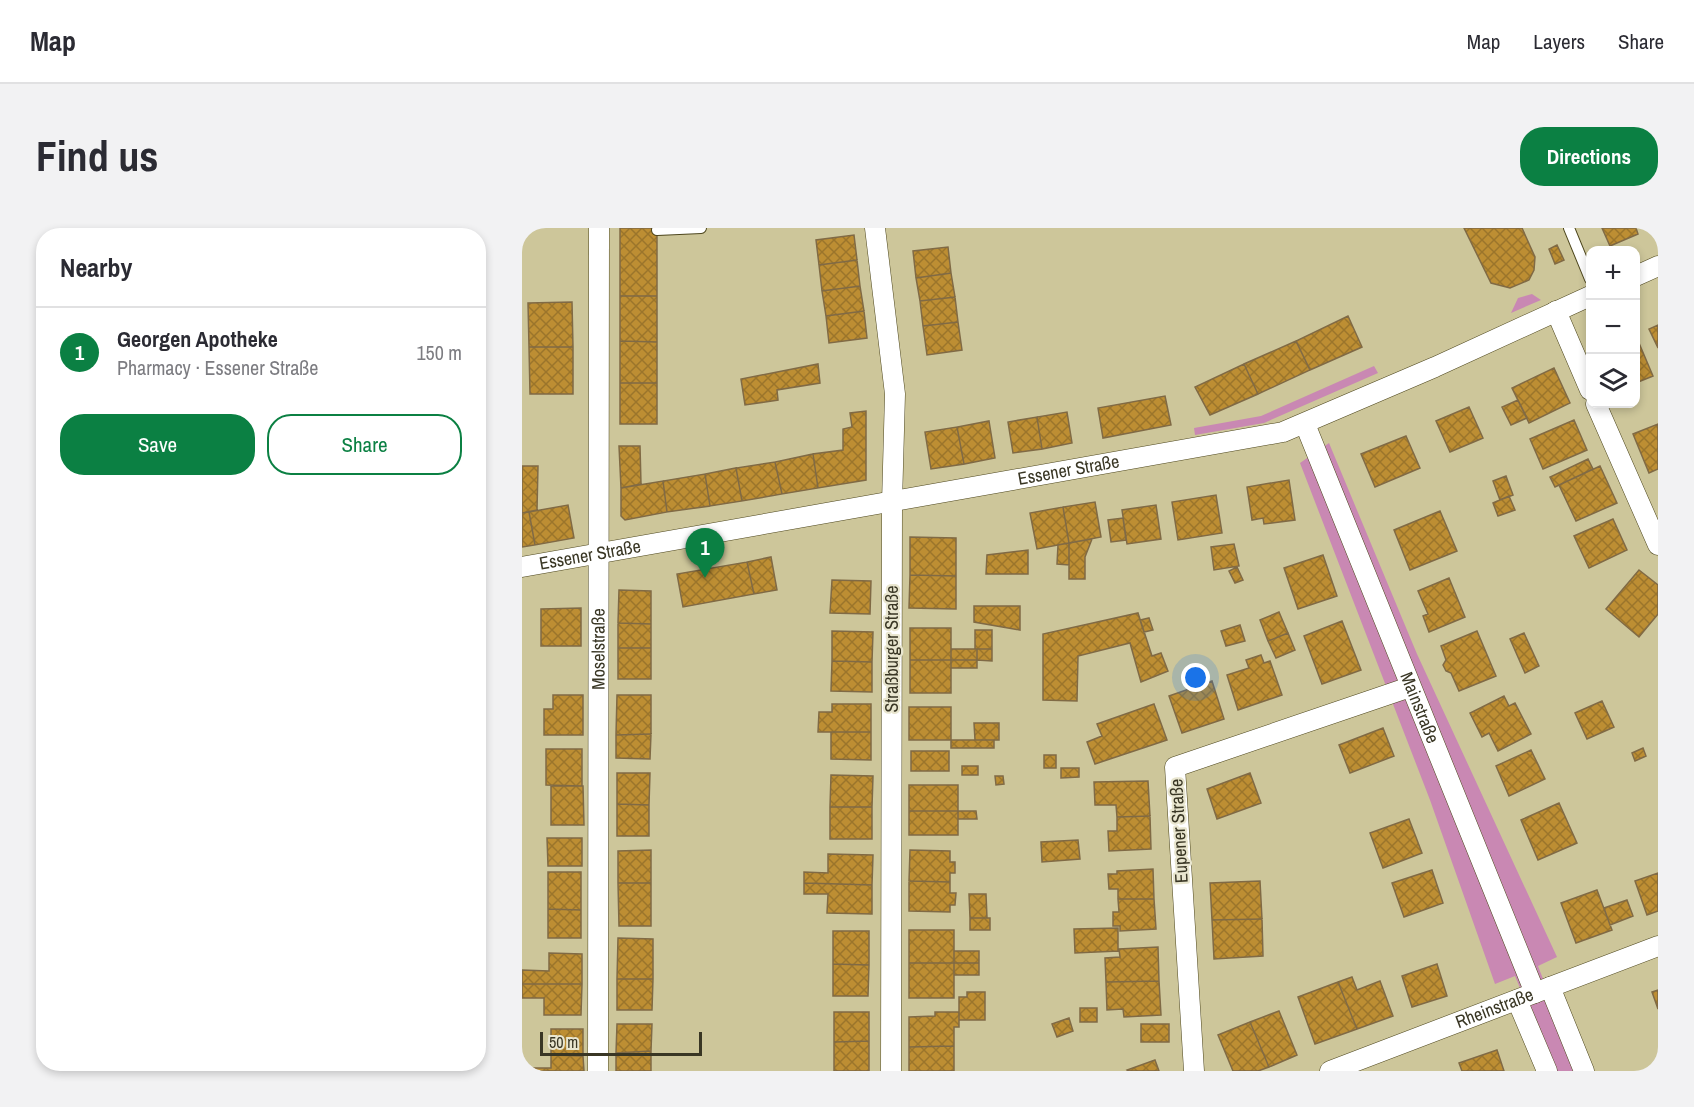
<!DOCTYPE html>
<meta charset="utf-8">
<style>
body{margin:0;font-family:"Archivo Narrow",sans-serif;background:#f2f2f3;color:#2b2b33}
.controls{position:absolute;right:18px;top:18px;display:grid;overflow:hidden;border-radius:12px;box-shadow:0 3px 9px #0003}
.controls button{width:54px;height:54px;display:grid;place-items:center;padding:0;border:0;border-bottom:2px solid #e1e1e2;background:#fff;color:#2b2b33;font:30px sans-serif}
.scale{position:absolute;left:18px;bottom:15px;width:162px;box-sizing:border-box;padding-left:6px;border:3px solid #393624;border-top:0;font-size:16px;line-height:21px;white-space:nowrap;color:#393624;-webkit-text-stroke:4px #e9e6cf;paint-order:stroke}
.you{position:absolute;left:674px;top:450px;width:21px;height:21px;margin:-15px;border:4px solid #fff;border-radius:50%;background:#1a73e8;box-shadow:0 0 0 9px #1a73e833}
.badge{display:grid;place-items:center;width:39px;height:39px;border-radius:50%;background:#0b8043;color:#fff;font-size:20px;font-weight:700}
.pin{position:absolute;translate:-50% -50px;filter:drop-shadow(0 2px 3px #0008)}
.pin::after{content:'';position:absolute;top:32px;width:21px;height:18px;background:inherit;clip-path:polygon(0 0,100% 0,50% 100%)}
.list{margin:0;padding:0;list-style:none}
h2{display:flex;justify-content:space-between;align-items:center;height:78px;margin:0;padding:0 24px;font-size:26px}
h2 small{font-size:20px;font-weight:400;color:#7c7c81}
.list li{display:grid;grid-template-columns:39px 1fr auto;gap:18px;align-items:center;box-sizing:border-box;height:90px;padding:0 24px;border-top:2px solid #e1e1e2}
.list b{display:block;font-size:22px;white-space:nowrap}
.list p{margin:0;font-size:20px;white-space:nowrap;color:#7c7c81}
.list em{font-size:20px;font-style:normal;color:#7c7c81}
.actions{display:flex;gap:12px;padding:18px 24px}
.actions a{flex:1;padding:14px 0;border:2px solid #0b8043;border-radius:24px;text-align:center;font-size:21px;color:#0b8043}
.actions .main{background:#0b8043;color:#fff}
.icon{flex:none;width:33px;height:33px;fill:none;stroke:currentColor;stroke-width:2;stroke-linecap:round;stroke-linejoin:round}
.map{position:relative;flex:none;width:1136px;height:843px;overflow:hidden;border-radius:24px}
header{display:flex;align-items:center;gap:36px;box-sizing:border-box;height:84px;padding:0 30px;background:#fff;border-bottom:2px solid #e1e1e2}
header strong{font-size:28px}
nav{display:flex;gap:33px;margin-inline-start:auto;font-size:21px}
.intro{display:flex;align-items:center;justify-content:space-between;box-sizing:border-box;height:144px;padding:0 36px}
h1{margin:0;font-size:42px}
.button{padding:15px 27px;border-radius:24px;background:#0b8043;color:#fff;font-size:21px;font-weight:700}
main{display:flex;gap:36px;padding:0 36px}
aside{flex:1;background:#fff;border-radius:24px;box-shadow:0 3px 9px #0003}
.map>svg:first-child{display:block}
</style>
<header>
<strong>Map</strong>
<nav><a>Map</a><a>Layers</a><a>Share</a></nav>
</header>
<div class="intro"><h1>Find us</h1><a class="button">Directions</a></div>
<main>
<aside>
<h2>Nearby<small></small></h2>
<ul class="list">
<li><span class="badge">1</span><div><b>Georgen Apotheke</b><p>Pharmacy · Essener Straße</p></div><em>150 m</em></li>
</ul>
<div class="actions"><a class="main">Save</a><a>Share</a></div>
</aside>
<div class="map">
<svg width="1136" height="843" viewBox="0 0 1136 843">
<defs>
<pattern id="building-cross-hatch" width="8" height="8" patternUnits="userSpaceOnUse" patternTransform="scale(1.5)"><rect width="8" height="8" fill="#bd8e33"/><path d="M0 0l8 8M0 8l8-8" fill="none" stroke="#9b752b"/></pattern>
</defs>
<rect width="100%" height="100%" fill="#cdc69a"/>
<!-- green -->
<path fill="#c988b3" d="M1010 66 1019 72 989 85 996 70Z
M852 138 856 145 742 195 673 207 672 200 739 188Z
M807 215 895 426 1035 729 1016 738 1057 843H1033L993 748 973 756 908 572 778 235Z"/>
<!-- building -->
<path fill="url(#building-cross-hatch)" stroke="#806a45" stroke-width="1.5" d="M98 0H135V68H98Z
M942 0H1000L1013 29 1012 42 1007 52 988 60 969 55Z
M1080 0H1114L1116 6 1088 18Z
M332 7 335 32 297 37 294 12Z
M1035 17 1042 32 1033 36 1027 21Z
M426 19 429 45 394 50 391 23Z
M335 32 338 58 300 63 297 37Z
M429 45 433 69 398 73 394 50Z
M338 58 342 83 304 88 300 63Z
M98 68H135V114L98 113Z
M433 69 436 94 401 98 398 73Z
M50 74 51 119H7L6 75Z
M342 83 345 110 307 115 304 88Z
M826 88 840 119 788 142 774 113Z
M436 94 440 122 405 127 401 98Z
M1136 97V120L1127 101Z
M1114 108 1131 148 1114 155Z
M98 113 135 114V155H98Z
M774 113 788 142 736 166 722 136Z
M7 119H51V166H8Z
M296 136 298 155 255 162 256 172 223 177 219 151Z
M722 136 736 166 688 187 673 159Z
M1032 140 1048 175 1007 195 990 160Z
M98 155H135V196H98Z
M643 168 649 197 581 210 576 180Z
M996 172 1005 190 989 197 980 179Z
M947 179 961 210 928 224 914 193Z
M344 183V252L296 260 291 226 321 222V201L330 199 328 185Z
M545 184 550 215 520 221 515 189Z
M515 189 520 221 491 225 486 194Z
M1052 192 1065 222 1021 241 1008 211Z
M467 193 473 230 442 236 435 199Z
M1136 196V241L1127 245 1111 206Z
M435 199 442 236 409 241 403 204Z
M884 208 898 240 853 259 839 226Z
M97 218H118L119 256 99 260Z
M291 226 296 260 260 266 253 234Z
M1066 231 1071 241 1033 259 1028 249Z
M253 234 260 266 220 273 214 240Z
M0 238H16L15 282 0 285Z
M1078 238 1095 275 1054 293 1037 257Z
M214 240 220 273 188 278 183 246Z
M183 246 188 278 145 284 141 253Z
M984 248 991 267 978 272 971 253Z
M767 252 773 292 742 296 741 290 730 292 725 259Z
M141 253 145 284 103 292 99 288V260Z
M694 267 700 305 656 312 650 274Z
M987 268 993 282 976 288 971 275Z
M573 274 579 309 547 315 541 279Z
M46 277 52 310 13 317 7 284Z
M634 277 639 311 605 316 600 282Z
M541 279 547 315 515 321 508 285Z
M918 283 935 323 888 342 872 302Z
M7 284 13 317 0 319V285Z
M601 290 604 312 589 314 586 292Z
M1091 291 1105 322 1067 340 1052 308Z
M388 309 434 310V348L388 347Z
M570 311 563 329V351H547V315Z
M547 315V337L535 336 536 317Z
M712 316 717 338 692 342 689 319Z
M506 322V346H464L465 327Z
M801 327 815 368 776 381 762 340Z
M249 329 255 362 232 366 225 334Z
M225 334 232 366 161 379 155 346Z
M715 339 721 352 713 355 707 343Z
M1117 342 1136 357V386L1117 409 1084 381Z
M388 347 434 348V381L387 380Z
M927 350 943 389 907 404 901 388 906 386 896 363Z
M310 352 349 353 348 386 308 385Z
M97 362 129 363V396L96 395Z
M452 378H498V402L452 394Z
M59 380V418H19V381Z
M757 384 766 405 746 413 738 392Z
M616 385 630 428 639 425 646 443 619 454 608 415 556 428 555 473 521 472V406Z
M627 390 631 402 622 404 618 392Z
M820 393 839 442 800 456 782 408Z
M96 395 129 396V420H96Z
M718 397 723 413 704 418 699 403Z
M388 400H429V432H388Z
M453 402H470V421H453Z
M310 403 351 404 350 434 310 433Z
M955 403 974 448 937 463 929 445 924 443 921 437 924 432 919 418Z
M766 405 773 422 754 430 746 413Z
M1002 405 1017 438 1003 445 988 411Z
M96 420H129V451H96Z
M429 421H455V432H429Z
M455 421H470V433L455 432Z
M739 427 742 435 748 433 760 467 716 482 705 447 727 440 724 432Z
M388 432H429V465H388Z
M429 432H455V440H429Z
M310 433 350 434V464L309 463Z
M690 453 702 491 660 505 647 468Z
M31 467H61V507H22V481H31Z
M95 467H129V506L94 507Z
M982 468 987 478 993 475 1009 506 976 523 967 505 960 509 948 485Z
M1080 473 1092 499 1065 511 1053 485Z
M310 476H349V504H296L297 484H310Z
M632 476 645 512 573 536 565 514 580 508 575 496Z
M387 479H429V512H387Z
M452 495H477V512H453Z
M861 500 872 528 828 545 817 517Z
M309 504H349V532L309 531Z
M129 506 128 531 94 530V507Z
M429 512H472V520H429Z
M1121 520 1124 528 1113 533 1110 525Z
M24 521H60V558L24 557Z
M1009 522 1023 551 987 568 974 538Z
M389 523H427V543H389Z
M522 527H534V540H522Z
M440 538H456V547H440Z
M539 540H557V549L539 550Z
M95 545H128L127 577 95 576Z
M728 545 739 575 695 591 685 561Z
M309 547 351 548 350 579H308Z
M473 548H481L482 556 474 557Z
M626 553 628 588 595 589 594 577H573L572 554Z
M387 557H436V583H387Z
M29 558H61L62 597H29Z
M1037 575 1055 615 1016 632 999 592Z
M95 576 127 577V608H95Z
M308 579H350V611H308Z
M387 583H436V607H387Z
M436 583H454L455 591H436Z
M628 588 629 621 587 623 586 603H595V589Z
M887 591 900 625 861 640 848 605Z
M25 610H60V638H26Z
M556 612 558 631 520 634 519 614Z
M129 622V655H96V623Z
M388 622 428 623V634H433V645H428V654L387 653Z
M306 626 351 627 350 657 282 655V644L306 645Z
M631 641 632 671H596V661H587L586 646H595V643Z
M910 642 921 675 882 689 870 655Z
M26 644H59V682L26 681Z
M1136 645V683L1125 687 1113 653Z
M387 653 428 654V665H434L433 677H428V684L387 683Z
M738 653 740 691 690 692 688 655Z
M96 655H129V698H97Z
M282 655 350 657V686L305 685 306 666H282Z
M1075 662 1090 702 1054 715 1039 675Z
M447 666H464L465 690H448Z
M596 671H632L634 701 598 703V698H591V684H597Z
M1105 672 1111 688 1088 697 1082 680Z
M26 681 59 682V710H26Z
M448 690H468V702H448Z
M740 691 741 728 692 731 690 692Z
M596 700V723L553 725 552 701Z
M387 702H432V735H387Z
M311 703H347V737L311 736Z
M96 710 131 711V751H95Z
M636 719 637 753 584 754 583 730 598 729 597 721Z
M432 723H457V735H432Z
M27 725 60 726V756H0V742L27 743Z
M387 735H432V770H387Z
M432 735H457V747H432Z
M311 736 347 737 346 768H311Z
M915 736 925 768 890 779 880 748Z
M830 749 835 762 858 753 871 788 835 801 816 754Z
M95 751H131L130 782H95Z
M637 753 639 787 602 789 601 781 585 782 584 754Z
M816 754 835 801 793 816 776 769Z
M0 756H60L59 787H22V770H0Z
M1136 762V781L1130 764Z
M445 764H463V792H437V769H445Z
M558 780H575V794H558Z
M757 783 775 827 747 839 728 794Z
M312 784H347V813L312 814Z
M413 784H437V799H432V818L387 819V789L413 788Z
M547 790 551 803 535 809 530 796Z
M728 794 747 839 736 843H711L696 807Z
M95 796H130L129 823 94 825Z
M619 796H647V814H619Z
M29 801H61V828L29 827Z
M347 813V843H312V814Z
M432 818V843H387V819Z
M975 822 982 843H940L937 835Z
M129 823V843H94V825Z
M29 827 61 828 62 843H9V840H29Z
M633 832 637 843H606L605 842Z"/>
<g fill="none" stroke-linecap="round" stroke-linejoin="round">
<!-- lane casing -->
<g stroke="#4d461d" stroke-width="12">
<path id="lane" d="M1047 0 1068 51
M135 2 179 0"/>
</g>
<!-- street casing -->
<g stroke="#4d461d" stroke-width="21">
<g id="street">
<path d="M353 0 373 166 370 275 369 843"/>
<path d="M1114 48 1136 38"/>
<path d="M1034 83 1068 162"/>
<path d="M1074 176 1136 317"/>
<path id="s1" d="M783 196 1013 765"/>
<path id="s2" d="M0 339 761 204 913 139 1068 68"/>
<path d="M1028 759 1062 843"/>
<path d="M995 772 1025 843"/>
<path id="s3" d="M76 843 77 0"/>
<path d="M672 843 653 539 888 459"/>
<path id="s4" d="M808 843 1136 718"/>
</g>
</g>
<!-- lane -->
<use href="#lane" stroke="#fff" stroke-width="10"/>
<!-- street -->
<use href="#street" stroke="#fff" stroke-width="20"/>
</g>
<g text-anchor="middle" stroke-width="4.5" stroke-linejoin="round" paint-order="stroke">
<!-- street labels -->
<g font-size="18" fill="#393624" stroke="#e9e6cf">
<text dy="6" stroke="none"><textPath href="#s2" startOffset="555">Essener Straße</textPath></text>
<text dy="6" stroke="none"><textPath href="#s2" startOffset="69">Essener Straße</textPath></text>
<text dy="6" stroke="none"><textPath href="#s3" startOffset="422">Moselstraße</textPath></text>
<text transform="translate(370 421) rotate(-90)" y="6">Straßburger Straße</text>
<text dy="6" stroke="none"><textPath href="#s1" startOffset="306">Mainstraße</textPath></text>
<text transform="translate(657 603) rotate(-93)" y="6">Eupener Straße</text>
<text dy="6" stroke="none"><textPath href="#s4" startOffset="176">Rheinstraße</textPath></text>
</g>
</g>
</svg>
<div class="controls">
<button>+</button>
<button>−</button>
<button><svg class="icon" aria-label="layers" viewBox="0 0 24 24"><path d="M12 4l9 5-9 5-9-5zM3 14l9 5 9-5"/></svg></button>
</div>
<div class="scale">50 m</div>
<div class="you"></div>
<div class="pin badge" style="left:183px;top:350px">1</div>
</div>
</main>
